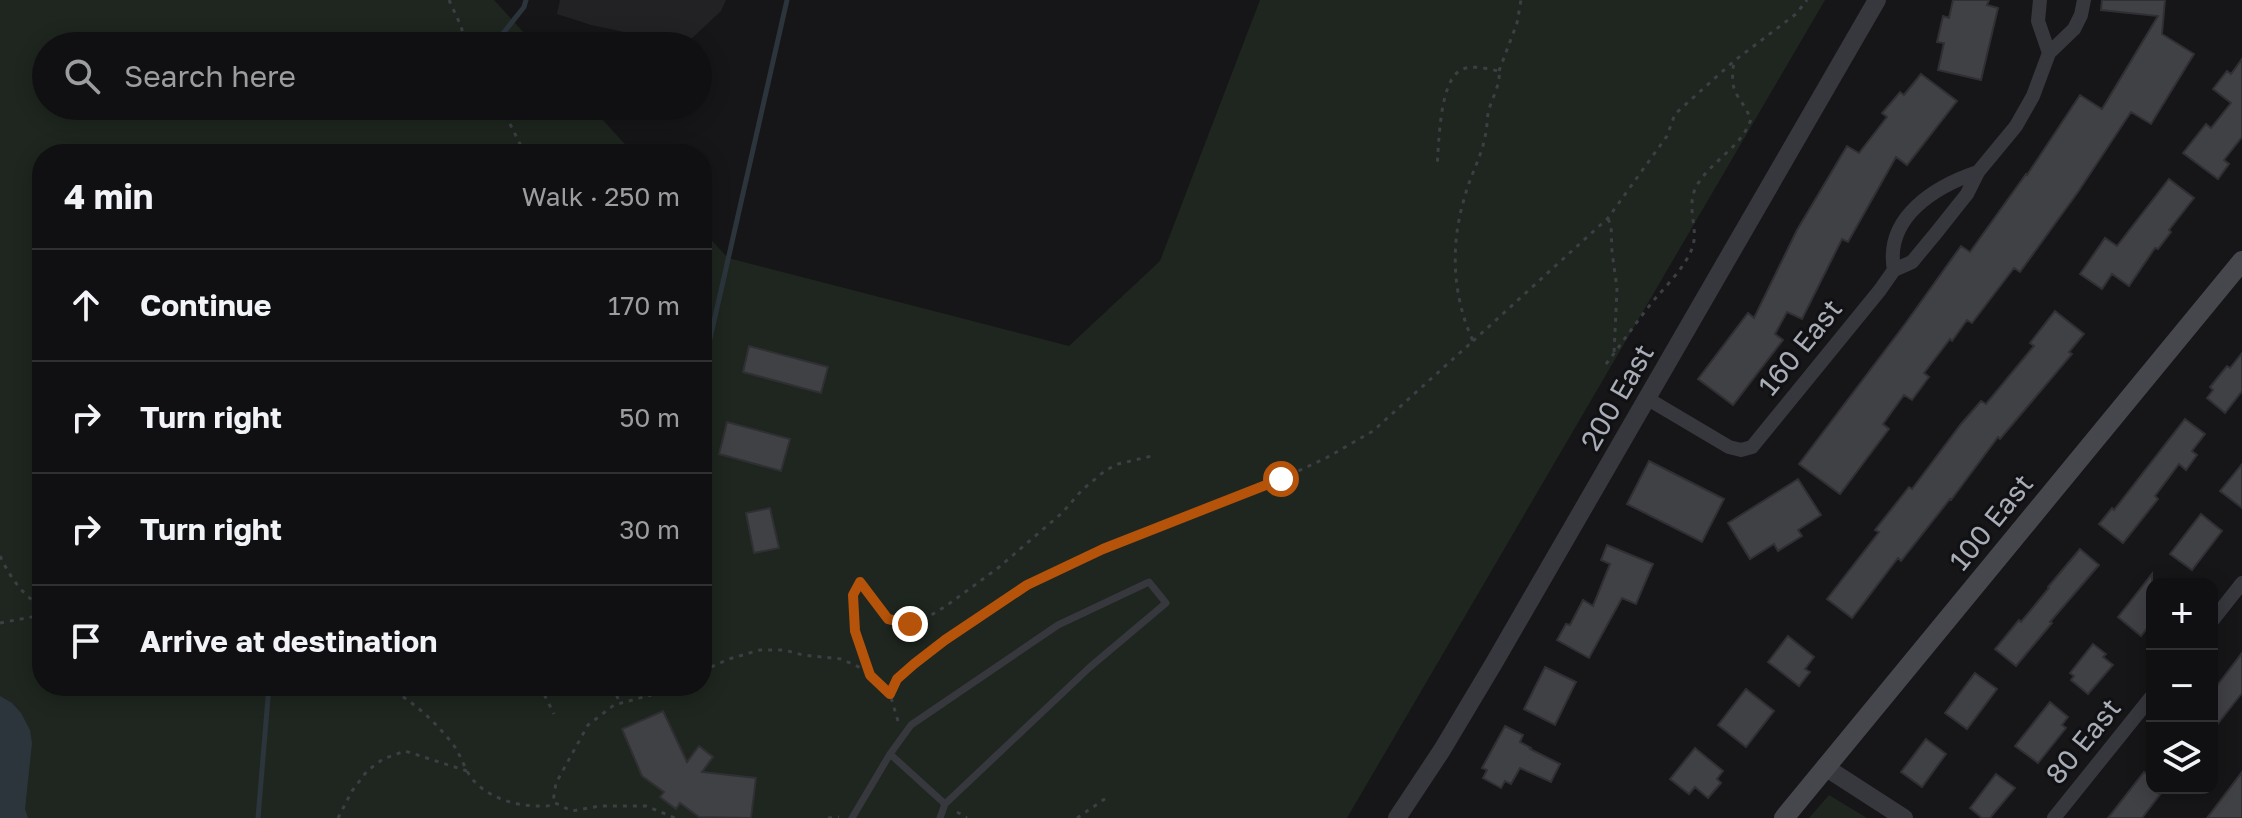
<!DOCTYPE html>
<meta charset="utf-8">
<style>
body{margin:0;font-family:"Golos Text",sans-serif;background:#1e1e20;color:#f1f3f6}
.controls{position:absolute;right:24px;bottom:24px;display:grid;overflow:hidden;border-radius:16px;box-shadow:0 4px 20px #0003}
.controls button{width:72px;height:72px;display:grid;place-items:center;padding:0;border:0;border-bottom:2px solid #303032;background:#101012;color:#f1f3f6;font:40px sans-serif}
.stop{position:absolute;width:24px;height:24px;margin:-18px;border:6px solid #b45309;border-radius:50%;background:#fff}
.stop.end{background:#b45309;border-color:#fff;box-shadow:0 2px 8px #0008}
.list{margin:0;padding:0;list-style:none}
h2{display:flex;justify-content:space-between;align-items:center;height:104px;margin:0;padding:0 32px;font-size:34px}
h2 small{font-size:26px;font-weight:400;color:#9c9d9f}
.list li{display:grid;grid-template-columns:52px 1fr auto;gap:24px;align-items:center;box-sizing:border-box;height:112px;padding:0 32px;border-top:2px solid #303032}
.list b{display:block;font-size:30px;white-space:nowrap}
.list em{font-size:26px;font-style:normal;color:#9c9d9f}
.icon{flex:none;width:44px;height:44px;fill:none;stroke:currentColor;stroke-width:2;stroke-linecap:round;stroke-linejoin:round}
.map{position:relative;flex:none;width:2242px;height:818px;overflow:hidden}
.search{position:absolute;background:#101012;box-shadow:0 4px 20px #0003;left:32px;top:32px;width:680px;height:88px;display:flex;align-items:center;gap:20px;box-sizing:border-box;padding:0 28px;border-radius:44px;color:#9c9d9f;font-size:30px}
.panel{position:absolute;background:#101012;box-shadow:0 4px 20px #0003;left:32px;top:144px;width:680px;height:552px;border-radius:32px}
.map>svg:first-child{display:block}
</style>
<div class="map">
<svg width="2242" height="818" viewBox="0 0 2242 818">
<rect width="100%" height="100%" fill="#161618"/>
<!-- built -->
<path fill="#222225" d="M560 0H726L721 11 690 40 672 42 591 25 557 14Z"/>
<!-- green -->
<path fill="#1e261f" d="M0 0H494L536 46H46V106H590L634 154H42V686H702V230L728 258 1069 346 1160 261 1260 0H1825L1347 818H0Z
M1829 795 1867 818H1809Z"/>
<!-- water -->
<path fill="#2c353c" d="M0 696 12 703 21 713 30 730 32 743 25 809 28 818H0Z"/>
<g fill="none" stroke-linecap="round" stroke-linejoin="round">
<!-- stream -->
<path stroke="#2c353c" stroke-width="5" d="M493 46 524 7 526 0
M702 374 787 0
M258 818 269 686"/>
</g>
<!-- building -->
<path fill="#404145" stroke="#303034" stroke-width="2" d="M1953 0H1989L1987 5 1998 8 1981 80 1938 70 1944 43 1937 42 1943 16 1949 18Z
M2102 0H2165L2162 34 2194 54 2151 124 2131 112 2078 192 2020 272 2014 268 1972 323 1967 320 1952 341 1950 339 1924 373 1929 377 1912 400 1904 395 1883 424 1889 429 1840 494 1799 464 1905 324 1961 246 1970 252 2026 174 2027 175 2080 95 2102 109 2158 16 2101 10Z
M2242 59V137L2224 160 2229 164 2218 179 2183 153 2206 124 2211 128 2231 103 2213 89 2227 71 2231 74Z
M1921 74 1957 101 1907 165 1896 157 1848 242 1842 239 1802 319 1787 312 1775 334 1783 340 1733 405 1698 379 1748 313 1754 318 1797 230 1847 146 1859 153 1887 117 1882 113 1900 92 1904 95Z
M2169 179 2194 198 2169 230 2171 232 2158 249 2155 248 2129 286 2112 274 2102 289 2080 274 2105 238 2117 246Z
M2055 311 2084 334 2069 352 2072 354 2000 439 1998 437 1951 500 1950 499 1901 561 1898 558 1852 618 1827 599 1879 532 1875 530 1909 487 1912 489 1961 424 1981 401 1986 404 2034 346 2030 343Z
M749 346 828 367 821 393 743 372Z
M2242 353V391L2225 413 2207 398 2213 390 2210 387 2227 366 2230 368Z
M2185 419 2205 434 2192 451 2197 455 2186 470 2179 464 2155 496 2158 499 2123 543 2099 524 2112 508 2114 510Z
M727 422 790 439 781 471 719 454Z
M1649 461 1724 499 1702 542 1627 504Z
M2242 464V508L2220 491Z
M1798 479 1821 515 1798 530 1802 536 1778 551 1774 544 1750 559 1728 523Z
M770 508 779 548 754 553 746 513Z
M2201 514 2222 531 2192 570 2170 554Z
M1607 545 1653 564 1636 604 1622 598 1589 658 1557 640 1566 624 1570 625 1583 600 1593 606 1610 564 1601 560Z
M2080 549 2099 565 2050 622 2052 623 2016 666 1995 649 2019 620 2021 622 2049 588 2048 587Z
M2152 574V622L2141 636 2118 617Z
M1788 636 1814 657 1805 669 1810 672 1799 686 1768 662Z
M2093 644 2106 654 2103 657 2113 665 2088 694 2071 680 2074 676 2070 673Z
M2242 653V693L2212 731V692Z
M1545 667 1576 682 1555 725 1524 709Z
M1975 673 1997 689 1967 729 1945 713Z
M1746 689 1774 711 1746 747 1718 725Z
M2050 702 2068 717 2062 725 2066 728 2038 763 2015 746Z
M663 711 687 762 699 746 713 757 702 772 756 778 751 818 699 817 680 803 676 809 660 797 664 792 642 776 622 729Z
M1505 726 1523 735 1520 742 1531 748 1530 749 1560 764 1551 782 1520 768 1511 784 1505 781 1501 788 1483 778 1487 770 1482 768Z
M1926 739 1946 754 1922 787 1901 772Z
M1695 748 1723 771 1717 779 1721 783 1708 798 1695 787 1689 794 1670 779Z
M2144 772 2152 779V788H2165L2142 818H2108Z
M2242 772V818H2207Z
M1996 774 2015 788 1990 818H1982L1970 808Z"/>
<g fill="none" stroke-linecap="round" stroke-linejoin="round">
<!-- path -->
<path stroke="#3d3f44" stroke-width="3" stroke-dasharray="4 6" stroke-linecap="butt" d="M449 0 461 26 466 46
M1499 71 1517 23 1521 0
M501 106 525 154
M1608 219 1611 225 1612 252 1617 288 1614 353
M1473 341 1608 218 1667 136 1675 114 1734 61 1796 14 1807 0
M1606 364C1622 343 1637 321 1654 300 1667 285 1683 269 1691 251 1701 229 1684 209 1697 185 1712 160 1742 147 1751 119 1738 91 1729 96 1734 61
M0 556C10 577 22 595 42 607
M0 623 42 615
M702 671 729 659 760 650H784L803 655 841 659 861 668 890 693
M870 675 855 631 853 595 860 582 888 619 901 623 920 622 946 606 998 568 1062 513 1082 490 1106 470 1118 464 1156 455
M386 686C412 701 433 719 452 743 461 754 464 770 474 781 493 802 528 809 555 805
M540 686 554 714
M613 686 620 704
M670 686 651 695 614 705 588 725 556 783 553 802 572 811 600 806H646L675 818
M898 721 890 694 897 679 945 640 996 606 1027 585 1103 549 1281 479 1326 458 1373 431 1473 341C1452 295 1450 244 1465 196 1470 176 1481 158 1485 137 1487 129 1487 121 1488 113 1491 100 1501 84 1499 71 1487 69 1472 64 1461 70 1439 81 1439 145 1437 167
M957 812 967 818
M338 818 352 791 367 771 383 759 405 751 467 771
M828 818 839 817
M1077 818 1109 796"/>
<!-- service -->
<path stroke="#37383d" stroke-width="7" d="M890 754 911 725 1058 625 1149 582 1166 603 1090 667 945 804
M852 818 890 754 945 804 940 818"/>
<!-- minor -->
<path stroke="#37383d" stroke-width="14" d="M2040 0 2038 21 2049 53
M1894 270C1884 217 1936 186 1978 172
M1648 399 1729 447 1741 450 1752 447 1880 290 1894 270 1912 262 1936 233 1967 194 1978 172 2016 126 2033 96 2049 53 2074 29 2081 15 2084 0
M2212 621 2242 583
M2054 818 2152 696"/>
<!-- tertiary -->
<path stroke="#37383d" stroke-width="18" d="M1825 767 1904 818
M1397 818 1442 750 1494 663 1877 0"/>
<!-- secondary -->
<path stroke="#45474d" stroke-width="20" d="M1784 818 2242 261"/>
</g>
<g fill="none" stroke-linecap="round" stroke-linejoin="round">
<!-- route -->
<path stroke="#b45309" stroke-width="10" d="M910 624 888 619 860 582 853 595 855 631 870 675 890 694 897 679 914 664 945 640 1027 585 1103 549 1281 479"/>
</g>
<g text-anchor="middle" stroke-width="6" stroke-linejoin="round" paint-order="stroke">
<!-- street labels -->
<g font-size="28" fill="#a8adb8" stroke="#111113">
<text transform="translate(1800 347) rotate(-51)" y="10">160 East</text>
<text transform="translate(1617 397) rotate(-60)" y="10">200 East</text>
<text transform="translate(1991 522) rotate(-51)" y="10">100 East</text>
<text transform="translate(2083 741) rotate(-51)" y="10">80 East</text>
</g>
</g>
</svg>
<div class="controls">
<button>+</button>
<button>−</button>
<button><svg class="icon" aria-label="layers" viewBox="0 0 24 24"><path d="M12 4l9 5-9 5-9-5zM3 14l9 5 9-5"/></svg></button>
</div>
<div class="stop" style="left:1281px;top:479px"></div>
<div class="stop end" style="left:910px;top:624px"></div>
<div class="search"><svg class="icon" aria-label="search" viewBox="0 0 24 24"><circle cx="10" cy="10" r="6"/><path d="M15 15l6 6"/></svg>Search here</div>
<section class="panel">
<h2>4 min<small>Walk · 250 m</small></h2>
<ul class="list">
<li><svg class="icon" aria-label="ahead" viewBox="0 0 24 24"><path d="M12 20V5M6 11l6-6 6 6"/></svg><div><b>Continue</b></div><em>170 m</em></li>
<li><svg class="icon" aria-label="right" viewBox="0 0 24 24"><path d="M7 20v-9h11M14 6l5 5-5 5"/></svg><div><b>Turn right</b></div><em>50 m</em></li>
<li><svg class="icon" aria-label="right" viewBox="0 0 24 24"><path d="M7 20v-9h11M14 6l5 5-5 5"/></svg><div><b>Turn right</b></div><em>30 m</em></li>
<li><svg class="icon" aria-label="arrive" viewBox="0 0 24 24"><path d="M6 21V4h12l-3 4 3 4H6"/></svg><div><b>Arrive at destination</b></div></li>
</ul>
</section>
</div>
